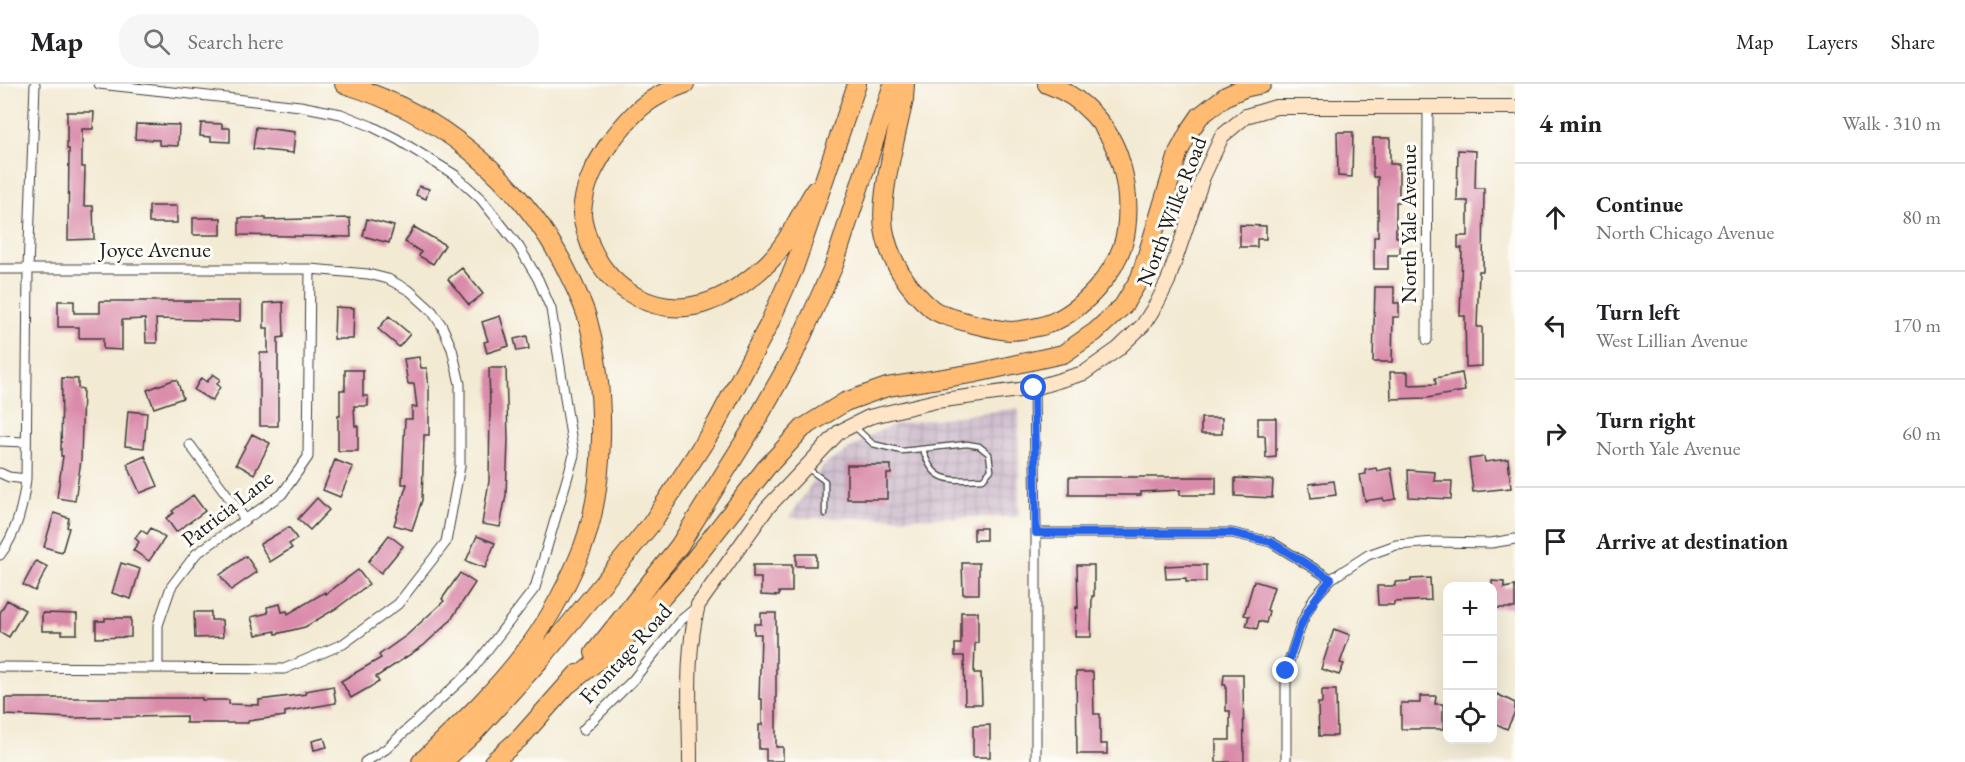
<!DOCTYPE html>
<meta charset="utf-8">
<style>
body{margin:0;font-family:"EB Garamond",serif;background:#f6f6f6;color:#202124}
.controls{position:absolute;right:18px;bottom:18px;display:grid;overflow:hidden;border-radius:12px;box-shadow:0 6px 24px #0002}
.controls button{width:54px;height:54px;display:grid;place-items:center;padding:0;border:0;border-bottom:2px solid #e0e0e0;background:#fff;color:#202124;font:30px sans-serif}
.stop{position:absolute;width:18px;height:18px;margin:-14px;border:4px solid #2563eb;border-radius:50%;background:#fff}
.stop.end{background:#2563eb;border-color:#fff;box-shadow:0 2px 6px #0008}
.list{margin:0;padding:0;list-style:none}
h2{display:flex;justify-content:space-between;align-items:center;height:78px;margin:0;padding:0 24px;font-size:26px}
h2 small{font-size:20px;font-weight:400;color:#757577}
.list li{display:grid;grid-template-columns:39px 1fr auto;gap:18px;align-items:center;box-sizing:border-box;height:108px;padding:0 24px;border-top:2px solid #e0e0e0}
.list b{display:block;font-size:22px;white-space:nowrap}
.list p{margin:0;font-size:20px;white-space:nowrap;color:#757577}
.list em{font-size:20px;font-style:normal;color:#757577}
.icon{flex:none;width:33px;height:33px;fill:none;stroke:currentColor;stroke-width:2;stroke-linecap:round;stroke-linejoin:round}
.map{position:relative;flex:none;width:1515px;height:678px;overflow:hidden}
header{display:flex;align-items:center;gap:36px;box-sizing:border-box;height:84px;padding:0 30px;background:#fff;border-bottom:2px solid #e0e0e0}
header strong{font-size:28px}
nav{display:flex;gap:33px;margin-inline-start:auto;font-size:21px}
.search{width:420px;height:54px;background:#f6f6f6;display:flex;align-items:center;gap:15px;box-sizing:border-box;padding:0 21px;border-radius:24px;color:#757577;font-size:22px}
main{display:flex}
aside{flex:1;background:#fff}
.map>svg:first-child{display:block}
</style>
<header>
<strong>Map</strong>
<div class="search"><svg class="icon" aria-label="search" viewBox="0 0 24 24"><circle cx="10" cy="10" r="6"/><path d="M15 15l6 6"/></svg>Search here</div>
<nav><a>Map</a><a>Layers</a><a>Share</a></nav>
</header>
<main>
<div class="map">
<svg width="1515" height="678" viewBox="0 0 1515 678">
<defs>
<pattern id="industrial-grid" width="8" height="8" patternUnits="userSpaceOnUse" patternTransform="scale(1.5)"><rect width="8" height="8" fill="#cfbdce"/><path d="M0 4h8M4 0v8" fill="none" stroke="#b1a2b0"/></pattern>
</defs>
<rect width="100%" height="100%" fill="#fdfcf7"/>
<filter id="ink" filterUnits="userSpaceOnUse"><feTurbulence type="fractalNoise" baseFrequency=".0167" numOctaves="2"/><feDisplacementMap in="SourceGraphic" scale="12" xChannelSelector="R" yChannelSelector="G"/><feConvolveMatrix kernelMatrix="1 2 1 2 8 2 1 2 1" color-interpolation-filters="sRGB"/></filter>
<filter id="wash" filterUnits="userSpaceOnUse"><feTurbulence type="fractalNoise" baseFrequency=".008" numOctaves="4" result="noise"/><feDisplacementMap in="SourceGraphic" scale="24" xChannelSelector="R" yChannelSelector="G"/><feGaussianBlur stdDeviation="1.35" result="paint"/><feColorMatrix in="noise" values="0 0 0 0 0 0 0 0 0 0 0 0 0 0 0 0 0 1.4 0 .05"/><feComposite in="paint" operator="in"/></filter>
<g filter="url(#wash)">
<rect width="100%" height="100%" fill="#f3ead3"/>
<!-- industrial -->
<path fill="url(#industrial-grid)" d="M1019 324V433L789 434 824 381 875 349 896 340Z"/>
<g id="blocks">
<!-- building -->
<path fill="#da8baa" d="M67 28H94L93 45H82V83H85L84 122H93L94 155 68 156 69 65H67Z
M201 39 222 40V44H230V58L211 57V53L200 52Z
M136 40 179 41 178 62 159 61V56L135 55Z
M256 43 295 48 293 69 253 65Z
M1337 48H1353L1352 93 1338 92Z
M1373 54H1390V80H1399V118H1396V153H1400V171H1388V185H1374V153H1378V93H1373Z
M1458 66 1476 67 1475 104H1484L1483 187H1479L1477 243H1482V282L1466 283 1465 232H1460L1462 164H1458V152H1468V117H1457Z
M419 102 429 105 426 115 416 111Z
M149 122H177V139H149Z
M193 134H221V151H193Z
M239 134H266V136L350 134 351 153 239 151Z
M367 135 394 142 389 159 363 152Z
M1240 141 1266 142V155H1257V163H1240Z
M414 143 445 161 433 180 419 172 421 168 405 158Z
M462 184 483 210 469 221 448 195Z
M1375 203H1394V219H1399V233H1393L1392 278H1373Z
M58 217H74V229H100V217H240V237L156 235 157 259H146L145 235 122 236V266L103 265V254H79V243H58Z
M283 218 284 253 278 254V342H260V269H268V244H264V219Z
M335 223 354 224 353 255H334Z
M389 232 410 250 399 263 378 245Z
M500 232 509 262 487 269 484 258 488 257 482 238Z
M527 252 529 265 517 267 514 255Z
M419 273 421 284H427L429 306V351H424L422 416 412 446 394 441 407 400H402L405 335H412V323H417L414 300H408L404 275Z
M489 284H506L508 356 506 411 500 443 482 440 489 397 490 324Z
M345 286H363V312H368V322H354L355 342H358V367H338V332H340V306H345Z
M1390 288H1408V301L1436 300 1435 294 1462 289 1465 307 1427 314 1391 315Z
M213 290 220 295 217 300 220 303 212 317 194 306 201 294 207 298Z
M62 294 78 295V304L83 305 81 376 75 417 57 414 63 372H61Z
M173 296H177L183 314 154 324 147 306Z
M128 327 147 329 144 364 125 362Z
M1201 334H1222V350H1201Z
M1258 334H1276V373L1266 374 1265 352H1258Z
M252 350 270 359 254 390 236 380Z
M145 372 158 402 140 409 127 380Z
M1484 373 1485 378 1508 375 1511 404 1473 408 1469 375Z
M335 376 353 383 340 413 323 406Z
M847 381H891V390H887V415H847Z
M1376 384 1377 387 1391 384 1396 415 1384 417 1383 414 1365 417 1360 391 1366 390 1365 386Z
M1408 386 1435 388 1434 397H1452L1451 415 1409 413Z
M1069 393H1216V411H1180V406L1141 408V411H1069Z
M1235 394 1273 396 1272 414 1235 412Z
M1334 397 1336 411 1311 414 1309 400Z
M193 411 205 427 176 448 166 434 174 429 172 427Z
M317 414 329 426 310 446 298 435Z
M54 429 69 434 67 443 69 444 62 468 44 463Z
M289 443 297 455 289 460 292 464 270 478 260 460Z
M151 444 165 454 149 477 133 466 139 458 135 454 141 446 147 450Z
M974 444H986V456H974Z
M389 451 403 462 381 489 368 478Z
M477 452 495 459 485 484 466 477Z
M796 470H816V482H796Z
M246 472 257 488 231 506 220 491Z
M36 477 48 483 35 507 23 501Z
M121 479 140 485 131 515 112 509Z
M962 479H979V510H963Z
M753 481H792V508H779V512L761 511V494H753Z
M1077 481H1094V512H1092L1091 553H1075L1076 523 1078 524Z
M1186 481H1206V498H1186V494L1166 495 1165 482Z
M358 486 369 500 337 524 305 543 276 550 275 547 256 551 251 533 268 529 267 523 280 520 282 528 287 527 288 530 325 508 326 510Z
M460 489 475 499 450 537 423 562 376 593 379 598 351 614 341 597 381 574 379 571 407 551 444 517 442 515Z
M1430 494 1431 516 1394 518V521H1378L1377 502H1395V498L1411 497V495Z
M1254 497 1274 503 1267 526 1269 527 1266 539 1259 537 1257 545 1246 542 1249 532 1244 531Z
M1492 497 1504 498V504L1515 502V524H1492Z
M7 516 25 526 9 553 0 548V529Z
M194 528H211V536H222L223 553 195 554Z
M961 528H978V559H975L974 589H981L982 620H965L964 572H955V560H961Z
M42 529 77 530V550H62V547H42Z
M761 529H776V663H783V677H766V665H759V641H762V615H759L761 550H754V540H761Z
M105 534H131V553L96 554V537H105Z
M1334 545 1350 551 1340 579 1344 580 1339 591 1321 585Z
M1076 588H1093L1094 630H1100V660H1107V670H1077Z
M1224 590H1243L1244 678H1216V656H1230V627H1226V601H1223Z
M333 602 336 619 285 628V632L248 637V639H186V632L74 634 5 631V614H202V616H229V620L259 621V616L306 610 305 607Z
M1322 606H1336L1337 652H1319L1318 619H1322Z
M1497 610 1515 619V628L1507 645 1492 638V621Z
M1420 612H1436L1435 620H1443V645H1401V619H1420Z
M990 641V673H973V642Z
M324 654 327 663 314 666 312 657Z"/>
</g>
</g>
<g filter="url(#ink)">
<use href="#blocks" fill-opacity="0" stroke="#3c3b37" stroke-width="1.5"/>
<g fill="none" stroke-linecap="round" stroke-linejoin="round">
<!-- lane casing -->
<g stroke="#3c3b37" stroke-width="7">
<path id="lane" d="M855 343 873 360 902 367 967 360 979 362 989 370 991 386 983 395C951 396 933 401 923 365
M807 384 825 397V430"/>
</g>
<!-- street casing -->
<g stroke="#3c3b37" stroke-width="11">
<path id="street" d="M99 0 300 22 341 30 371 42 397 55 455 91 481 115 519 163 538 195 551 225 574 371 535 504 471 587 386 665 365 678
M0 185H310L368 190 388 195 410 207 432 227 442 242 452 265 460 300V382L446 458 398 520 343 560 284 585 0 583
M1427 256 1428 25
M1034 304 1036 449V678
M0 357 26 358
M190 361 245 435
M0 389 9 393 26 395
M1036 449H1232L1271 458 1331 495
M0 471C17 449 23 422 26 395L28 185 35 0
M158 584V541L171 503 196 470 282 410 308 373 310 185
M583 646 633 596 680 537 697 523
M1286 678V587L1302 538 1314 514 1331 495 1368 471 1396 461 1435 458 1491 459 1515 455"/>
</g>
<!-- secondary casing -->
<g stroke="#3c3b37" stroke-width="16">
<path id="secondary" d="M690 678C690 626 685 571 698 521L767 424 839 348 869 333 936 317 1034 304 1084 289 1118 265 1143 241 1157 219 1168 197 1203 93 1222 52 1246 32 1276 23H1515"/>
</g>
<!-- highway casing -->
<g stroke="#3c3b37" stroke-width="20">
<path id="highway" d="M344 0C438 28 517 93 563 179 572 197 581 214 587 233 598 273 602 313 601 355 600 393 594 439 578 475 564 507 546 541 524 569 494 609 457 643 421 678
M685 0C648 13 635 26 611 57 596 79 584 100 582 128 582 139 587 152 591 163 610 206 655 233 702 220 726 213 750 196 768 179 788 159 800 130 815 106
M905 0 904 15C897 50 879 111 884 145 889 176 908 205 932 225 944 234 995 246 1011 247 1020 247 1033 244 1042 242 1080 231 1120 187 1126 147 1129 125 1127 101 1121 80 1111 43 1082 12 1047 0
M594 569 679 462 750 348 794 270 834 181 893 0
M569 600 624 556 682 491 766 384 803 344 845 318 887 303 976 289 1063 270 1095 248 1123 222 1140 194 1179 67 1189 48 1200 32 1226 12 1244 4 1262 0
M443 678 474 649 541 575 652 439 716 340 768 242 794 184 857 0
M493 678 521 653 577 590"/>
</g>
<!-- lane -->
<use href="#lane" stroke="#fff" stroke-width="4.5"/>
<!-- street -->
<use href="#street" stroke="#fff" stroke-width="9"/>
<!-- secondary -->
<use href="#secondary" stroke="#ffe4c6" stroke-width="14"/>
<!-- highway -->
<use href="#highway" stroke="#ffbb71" stroke-width="18"/>
</g>
</g>
<g fill="none" stroke-linecap="round" stroke-linejoin="round" filter="url(#ink)">
<!-- route -->
<path stroke="#2563eb" stroke-width="8" d="M1034 304 1036 449H1232L1271 458 1331 495C1304 525 1297 549 1286 587"/>
</g>
<g text-anchor="middle" stroke-width="6" stroke-linejoin="round" paint-order="stroke">
<!-- street labels -->
<g font-size="22" fill="#1c1c1c" stroke="#fdfcf7">
<text transform="translate(1171 127) rotate(-69)" y="8">North Wilke Road</text>
<text transform="translate(1408 140) rotate(-90)" y="8">North Yale Avenue</text>
<text x="155" y="173">Joyce Avenue</text>
<text transform="translate(227 424) rotate(-38)" y="8">Patricia Lane</text>
<text transform="translate(625 569) rotate(-48)" y="8">Frontage Road</text>
</g>
</g>
</svg>
<div class="controls">
<button>+</button>
<button>−</button>
<button><svg class="icon" aria-label="locate" viewBox="0 0 24 24"><circle cx="12" cy="12" r="6"/><path d="M12 2v4M12 18v4M2 12h4M18 12h4"/></svg></button>
</div>
<div class="stop" style="left:1034px;top:304px"></div>
<div class="stop end" style="left:1286px;top:587px"></div>
</div>
<aside>
<h2>4 min<small>Walk · 310 m</small></h2>
<ul class="list">
<li><svg class="icon" aria-label="ahead" viewBox="0 0 24 24"><path d="M12 20V5M6 11l6-6 6 6"/></svg><div><b>Continue</b><p>North Chicago Avenue</p></div><em>80 m</em></li>
<li><svg class="icon" aria-label="left" viewBox="0 0 24 24"><path d="M17 20v-9H6M10 6l-5 5 5 5"/></svg><div><b>Turn left</b><p>West Lillian Avenue</p></div><em>170 m</em></li>
<li><svg class="icon" aria-label="right" viewBox="0 0 24 24"><path d="M7 20v-9h11M14 6l5 5-5 5"/></svg><div><b>Turn right</b><p>North Yale Avenue</p></div><em>60 m</em></li>
<li><svg class="icon" aria-label="arrive" viewBox="0 0 24 24"><path d="M6 21V4h12l-3 4 3 4H6"/></svg><div><b>Arrive at destination</b></div></li>
</ul>
</aside>
</main>
